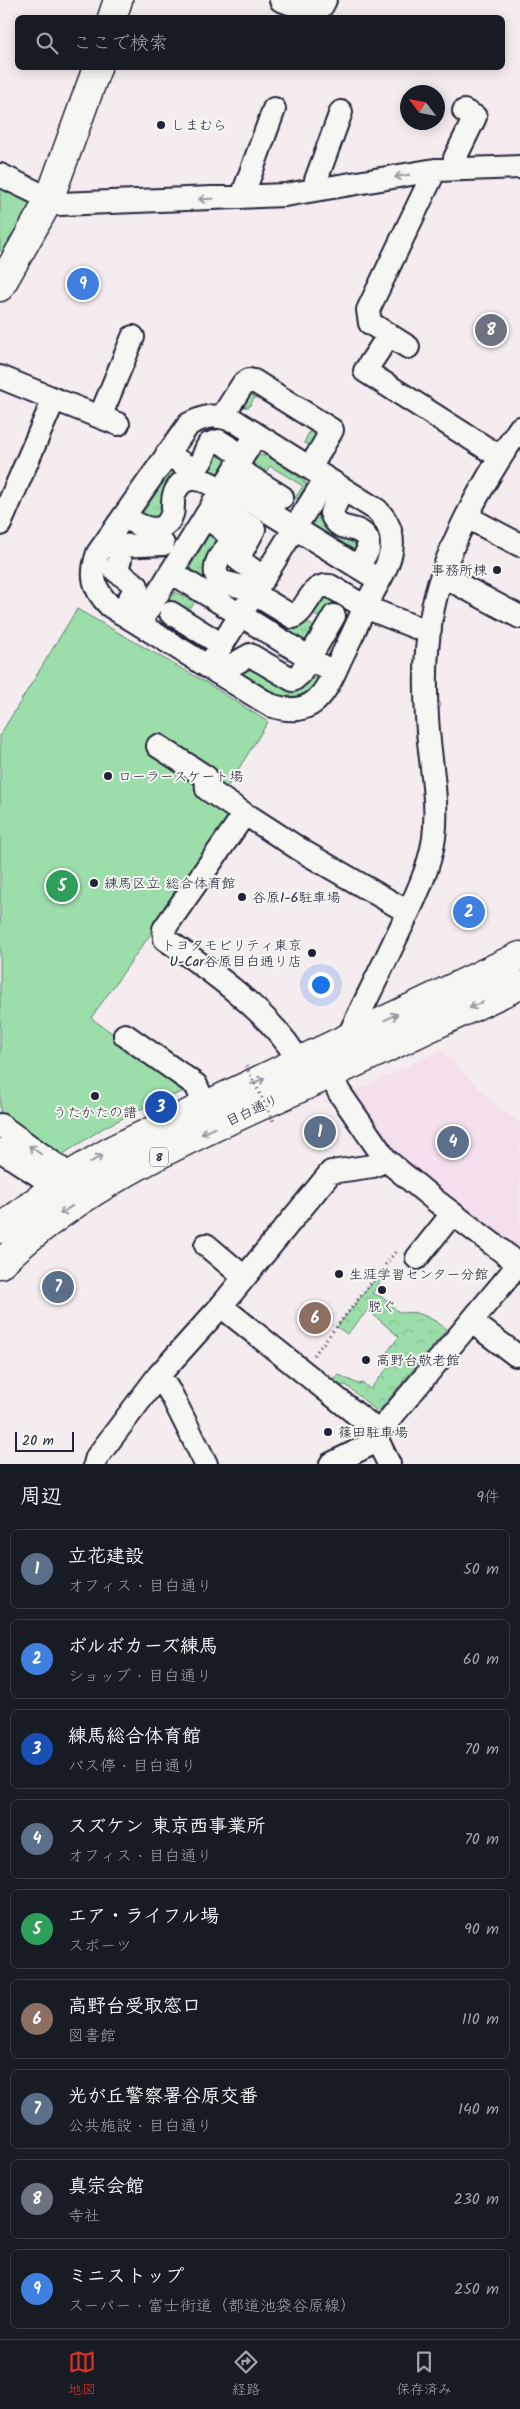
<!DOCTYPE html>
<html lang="ja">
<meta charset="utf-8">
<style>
body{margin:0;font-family:Kalam,"Klee One",sans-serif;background:#242831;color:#f1f3f6}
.compass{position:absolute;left:400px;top:85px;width:45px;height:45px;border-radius:50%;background:#171b24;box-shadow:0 2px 12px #0003;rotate:302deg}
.scale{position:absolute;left:15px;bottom:12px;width:59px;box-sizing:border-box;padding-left:5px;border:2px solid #22223b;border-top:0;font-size:14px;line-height:18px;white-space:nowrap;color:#22223b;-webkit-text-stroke:4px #f6f6f2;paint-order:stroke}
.you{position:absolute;left:320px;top:984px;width:18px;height:18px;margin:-12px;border:4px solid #fff;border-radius:50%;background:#1a73e8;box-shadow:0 0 0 8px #1a73e833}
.badge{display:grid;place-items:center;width:32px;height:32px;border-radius:50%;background:#d93025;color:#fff;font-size:16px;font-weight:700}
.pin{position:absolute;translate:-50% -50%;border:2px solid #fff;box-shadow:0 1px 5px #0006}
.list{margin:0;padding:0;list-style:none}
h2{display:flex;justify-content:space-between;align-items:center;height:65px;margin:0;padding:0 20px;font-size:21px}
h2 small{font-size:16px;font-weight:400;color:#9ea1a6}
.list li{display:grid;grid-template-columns:32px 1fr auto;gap:15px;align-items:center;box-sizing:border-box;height:80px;margin:0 10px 10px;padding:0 10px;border:1px solid #363941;border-radius:8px}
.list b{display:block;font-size:19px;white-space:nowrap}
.list p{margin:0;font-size:16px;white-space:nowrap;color:#9ea1a6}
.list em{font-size:16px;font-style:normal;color:#9ea1a6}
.icon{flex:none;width:28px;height:28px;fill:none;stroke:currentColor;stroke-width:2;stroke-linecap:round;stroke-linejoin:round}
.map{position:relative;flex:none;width:520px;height:1464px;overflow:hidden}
.search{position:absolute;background:#171b24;box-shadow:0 2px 12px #0003;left:15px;right:15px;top:15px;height:55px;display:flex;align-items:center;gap:12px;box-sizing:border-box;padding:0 18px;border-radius:8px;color:#9ea1a6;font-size:19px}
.sheet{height:875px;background:#171b24}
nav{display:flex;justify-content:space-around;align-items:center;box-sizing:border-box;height:70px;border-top:1px solid #363941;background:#171b24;font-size:14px;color:#9ea1a6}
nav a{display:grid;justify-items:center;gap:2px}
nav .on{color:#d93025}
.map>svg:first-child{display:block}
</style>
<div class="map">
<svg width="520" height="1464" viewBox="0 0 520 1464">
<defs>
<pattern id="grass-tufts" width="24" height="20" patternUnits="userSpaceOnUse" patternTransform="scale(1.25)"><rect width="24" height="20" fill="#9bdea9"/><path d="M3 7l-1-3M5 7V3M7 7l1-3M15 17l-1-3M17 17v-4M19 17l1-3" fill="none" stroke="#85be92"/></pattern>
<pattern id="forest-crowns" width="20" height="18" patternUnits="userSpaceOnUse" patternTransform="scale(1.25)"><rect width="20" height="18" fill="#9bdea9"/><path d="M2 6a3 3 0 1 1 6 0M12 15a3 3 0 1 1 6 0" fill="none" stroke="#85be92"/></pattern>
</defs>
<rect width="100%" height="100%" fill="#f5ecf0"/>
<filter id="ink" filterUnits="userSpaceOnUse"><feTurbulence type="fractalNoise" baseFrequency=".02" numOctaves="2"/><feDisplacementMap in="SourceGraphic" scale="10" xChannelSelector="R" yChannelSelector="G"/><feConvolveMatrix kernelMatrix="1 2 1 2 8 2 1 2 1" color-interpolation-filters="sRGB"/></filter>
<g filter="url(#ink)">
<!-- built -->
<path fill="#f4e0ed" d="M441 1050 495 1104 520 1123V1247L514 1248 398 1161 355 1091Z"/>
<!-- grass -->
<path fill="url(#grass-tufts)" stroke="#5e8072" d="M250 391 318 432 311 445 304 443 310 430 255 397 249 407H244L242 403Z
M209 451 229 455 215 477 204 473 158 522 139 519 176 463Z
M259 455 267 456 305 481 306 486 298 499 295 498 303 486 270 466 263 478 249 469Z
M318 513 358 536V552L314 526 313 522Z
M213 528 222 535 210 583 192 571 190 567Z
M175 592 195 602 186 615 207 646 200 647 160 622 159 615Z
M319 593 337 597 324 618 322 619 311 613 305 621 316 628 309 644 258 612 261 608 296 630Z
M250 661 309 671 316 675V681C293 716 262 685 237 669Z"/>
<!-- forest -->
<path fill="url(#forest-crowns)" stroke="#5e8072" d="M378 1276 381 1280 372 1294C391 1297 391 1309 400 1312 405 1314 411 1311 416 1313 426 1315 439 1323 447 1329L378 1412 346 1385 335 1386 331 1383 333 1378 339 1375 358 1384 363 1383 370 1389 392 1363 384 1356 399 1337 368 1310 347 1334 337 1327Z"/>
<!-- park -->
<path fill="#9bdea9" stroke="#5e8072" d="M0 186 30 204 2 252 0 250Z
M77 609 207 683 268 722 224 792 243 804 91 1018 190 1089 153 1103 105 1127 40 1169 0 1142V735Z"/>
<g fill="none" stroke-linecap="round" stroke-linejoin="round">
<!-- minor casing -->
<g stroke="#22223b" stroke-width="26">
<path id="minor" d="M281 0 311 11 322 6 325 0
M455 168V158L475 117 464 111
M0 175 60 204 285 195 435 170 520 167
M317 189 316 180 341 112
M242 197 274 109
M389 335 365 371 500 457
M408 347 370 323 368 310 435 170
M0 377 54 399 0 524
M54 399 118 424
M100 417 133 337
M222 417 243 384 249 380 254 381 332 430 310 468
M520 428C483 481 441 554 431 619 425 651 425 685 427 717 429 758 439 797 434 838 429 873 410 908 395 940 374 985 351 1029 331 1074L339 1092 386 1160 436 1201 520 1265
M167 454 190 468C205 465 202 454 209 444L219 441 243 456
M236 468 282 497
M225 485 379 580
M343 489 331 513C339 536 357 521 368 540V550L358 567
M213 503 254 529 240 555 239 560 264 578
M124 516C138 526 164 540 172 514 174 508 172 501 174 495 183 469 206 480 222 490
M205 517C256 550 212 542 216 575L222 582 243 587 293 617C308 610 310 583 330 586L365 607C357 625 349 642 340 660 325 694 313 720 270 705L110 606C93 589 90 575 98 553L189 424C208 415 215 414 235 421L377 510C409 543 382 573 365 607L415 627 430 629
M467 517 520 545
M108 539 119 546 120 560 115 570 137 586 121 613
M119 546 163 544
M171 572 334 673
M443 576 520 617
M171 613 222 645
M139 624 256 435
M208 667 326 478
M218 673 250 655 293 680 300 674 334 616
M158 746 206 777 207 789 243 813 246 816
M125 1035 196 1085 205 1105
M299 1062C275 1016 207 968 165 939L164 929 241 819 246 816 250 817 304 852 408 912
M0 1125 70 1175
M0 1150 40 1176
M206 1245 244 1277
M417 1258 452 1214
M221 1306 370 1425 389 1464
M472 1322 516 1355
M159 1375 171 1394 206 1464
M95 1464 97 1457 159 1375 221 1306 331 1172 373 1166 386 1160
M331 1464 367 1446 519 1264"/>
</g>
<!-- major casing -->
<g stroke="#22223b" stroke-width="31">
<path id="major" d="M112 18 118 0
M0 287 49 200 97 68
M0 1229 70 1175 114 1149 520 956
M0 1264C91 1176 218 1126 331 1074 394 1045 457 1014 520 985"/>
</g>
<!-- path -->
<path stroke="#22223b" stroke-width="3" stroke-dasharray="1 4" stroke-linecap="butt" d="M314 1355 397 1250"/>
<!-- minor -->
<use href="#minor" stroke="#f6f6f2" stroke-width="22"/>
<!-- major -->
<use href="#major" stroke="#f6f6f2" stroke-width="28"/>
<!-- path-bridge -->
<path stroke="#22223b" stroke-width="3" stroke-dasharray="1 4" stroke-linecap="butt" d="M246 1066 275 1124"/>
</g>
<!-- one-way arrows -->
<defs><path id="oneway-shaft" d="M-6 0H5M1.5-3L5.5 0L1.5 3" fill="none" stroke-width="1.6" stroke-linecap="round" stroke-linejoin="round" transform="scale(1.25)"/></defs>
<g stroke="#9797a0">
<use href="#oneway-shaft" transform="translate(402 176) rotate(170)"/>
<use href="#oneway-shaft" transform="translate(206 199) rotate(178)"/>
<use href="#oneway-shaft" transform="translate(476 1005) rotate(155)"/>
<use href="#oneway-shaft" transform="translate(391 1017) rotate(-26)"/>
<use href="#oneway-shaft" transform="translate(258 1081) rotate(-24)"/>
<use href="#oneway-shaft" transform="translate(208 1131) rotate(154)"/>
<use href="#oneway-shaft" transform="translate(35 1150) rotate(-145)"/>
<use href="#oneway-shaft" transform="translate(96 1159) rotate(-31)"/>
<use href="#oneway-shaft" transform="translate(66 1210) rotate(146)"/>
</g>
</g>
<!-- markers -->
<g fill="#22223b" stroke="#f6f6f2" stroke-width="2">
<circle cx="161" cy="125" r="5"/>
<circle cx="497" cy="570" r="5"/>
<circle cx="108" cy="776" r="5"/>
<circle cx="94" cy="883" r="5"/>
<circle cx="242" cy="897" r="5"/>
<circle cx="312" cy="953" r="5"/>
<circle cx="95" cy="1096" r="5"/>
<circle cx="339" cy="1274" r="5"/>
<circle cx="382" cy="1290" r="5"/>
<circle cx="366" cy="1360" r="5"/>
<circle cx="328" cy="1432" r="5"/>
</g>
<g text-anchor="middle" stroke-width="4" stroke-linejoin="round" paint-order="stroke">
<!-- shield labels -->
<rect fill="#f6f6f2" stroke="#626272" stroke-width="1" x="150" y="1147.5" width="18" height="19" rx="4"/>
<g font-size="12" font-weight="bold" fill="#22223b">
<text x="159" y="1161">8</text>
</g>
<!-- poi labels -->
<g font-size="14" fill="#22223b" stroke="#f6f6f2" text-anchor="start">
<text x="171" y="130">しまむら</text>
<text x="487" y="575" text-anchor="end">事務所棟</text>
<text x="118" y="781">ローラースケート場</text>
<text x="104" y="888">練馬区立 総合体育館</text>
<text x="252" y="902">谷原1-6駐車場</text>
<text x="302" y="950" text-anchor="end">トヨタモビリティ東京<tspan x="302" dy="16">U-Car谷原目白通り店</tspan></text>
<text x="95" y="1117" text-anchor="middle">うたかたの譜</text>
<text x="349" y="1279">生涯学習センター分館</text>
<text x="382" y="1311" text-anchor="middle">脱ぐ</text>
<text x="376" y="1365">高野台敬老館</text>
<text x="338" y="1437">篠田駐車場</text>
</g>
<!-- street labels -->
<g font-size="14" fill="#22223b" stroke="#f6f6f2">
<text transform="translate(252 1110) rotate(-25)" y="5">目白通り</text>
</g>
</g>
</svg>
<svg class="compass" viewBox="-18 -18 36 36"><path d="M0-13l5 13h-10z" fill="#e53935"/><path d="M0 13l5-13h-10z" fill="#9ea1a6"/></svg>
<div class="scale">20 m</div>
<div class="you"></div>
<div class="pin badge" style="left:320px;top:1132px;background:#5c6f8a">1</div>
<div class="pin badge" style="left:469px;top:912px;background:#3f7fe0">2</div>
<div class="pin badge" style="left:161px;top:1107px;background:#1a4fb4">3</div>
<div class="pin badge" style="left:453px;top:1142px;background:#5c6f8a">4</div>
<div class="pin badge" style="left:62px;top:886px;background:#2e9e5b">5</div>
<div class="pin badge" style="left:315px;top:1318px;background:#8d6e63">6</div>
<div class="pin badge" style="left:58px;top:1287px;background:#5c6f8a">7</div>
<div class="pin badge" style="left:491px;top:330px;background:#6b7280">8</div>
<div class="pin badge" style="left:83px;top:284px;background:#3f7fe0">9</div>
<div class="search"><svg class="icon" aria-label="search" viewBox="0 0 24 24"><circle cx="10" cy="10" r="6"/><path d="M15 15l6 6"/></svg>ここで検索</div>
</div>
<section class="sheet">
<h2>周辺<small>9件</small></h2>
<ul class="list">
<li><span class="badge" style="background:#5c6f8a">1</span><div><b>立花建設</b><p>オフィス · 目白通り</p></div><em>50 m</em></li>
<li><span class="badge" style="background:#3f7fe0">2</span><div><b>ボルボカーズ練馬</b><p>ショップ · 目白通り</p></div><em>60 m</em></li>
<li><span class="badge" style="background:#1a4fb4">3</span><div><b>練馬総合体育館</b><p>バス停 · 目白通り</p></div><em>70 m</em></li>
<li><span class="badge" style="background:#5c6f8a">4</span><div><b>スズケン 東京西事業所</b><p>オフィス · 目白通り</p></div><em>70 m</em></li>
<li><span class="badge" style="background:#2e9e5b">5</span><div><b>エア・ライフル場</b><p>スポーツ</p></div><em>90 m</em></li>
<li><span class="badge" style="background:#8d6e63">6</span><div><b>高野台受取窓口</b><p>図書館</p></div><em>110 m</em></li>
<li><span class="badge" style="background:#5c6f8a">7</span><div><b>光が丘警察署谷原交番</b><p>公共施設 · 目白通り</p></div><em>140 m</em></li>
<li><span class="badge" style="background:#6b7280">8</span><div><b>真宗会館</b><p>寺社</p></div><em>230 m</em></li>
<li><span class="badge" style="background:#3f7fe0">9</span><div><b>ミニストップ</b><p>スーパー · 富士街道（都道池袋谷原線）</p></div><em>250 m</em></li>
</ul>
</section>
<nav>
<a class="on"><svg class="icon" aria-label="map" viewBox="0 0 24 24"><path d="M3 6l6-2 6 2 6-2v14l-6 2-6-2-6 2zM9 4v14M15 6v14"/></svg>地図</a>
<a><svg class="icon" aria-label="directions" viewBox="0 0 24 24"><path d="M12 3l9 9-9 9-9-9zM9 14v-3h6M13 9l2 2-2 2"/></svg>経路</a>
<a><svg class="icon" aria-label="saved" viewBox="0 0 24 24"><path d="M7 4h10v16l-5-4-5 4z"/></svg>保存済み</a>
</nav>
